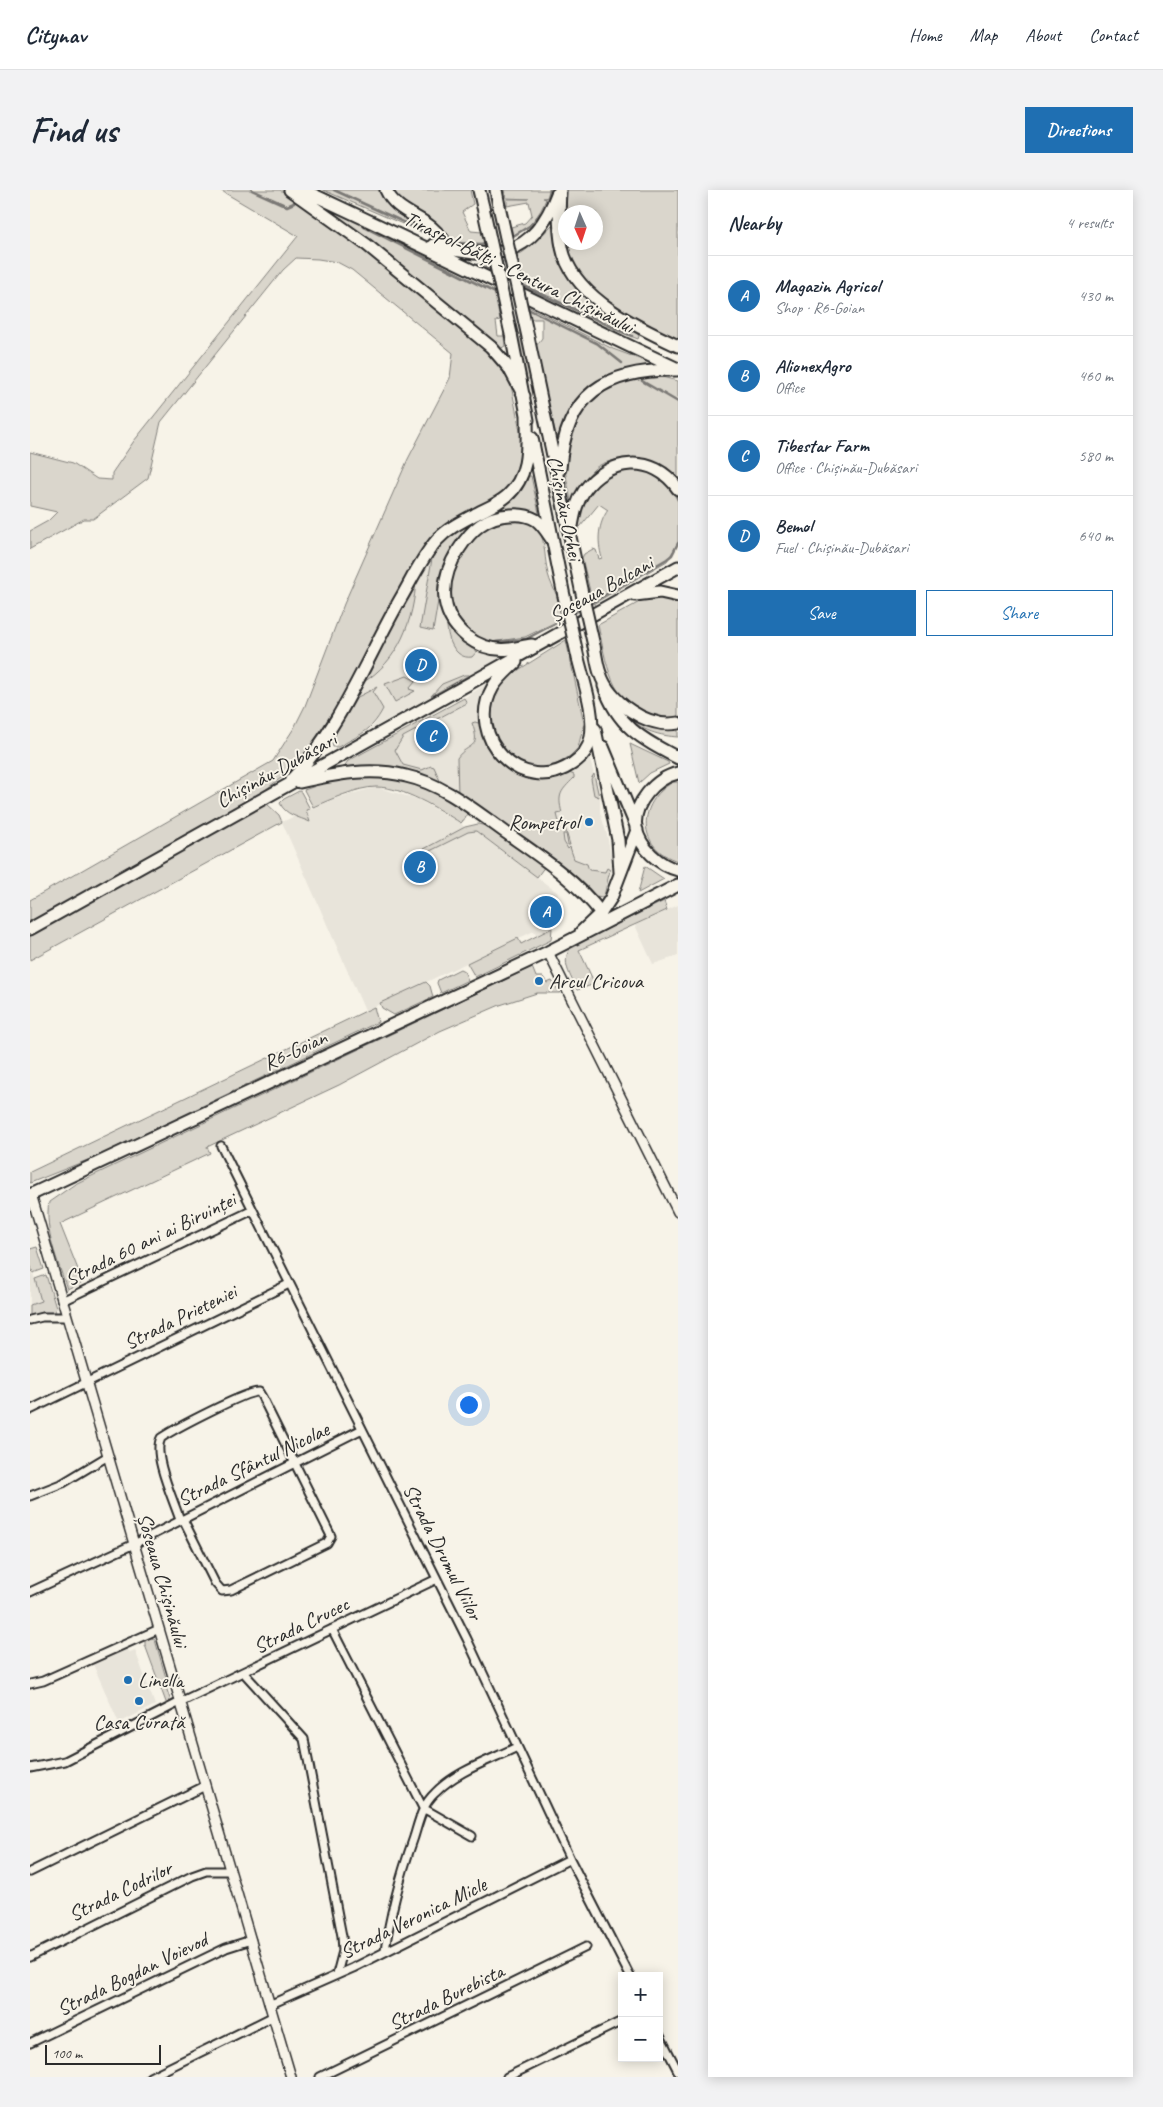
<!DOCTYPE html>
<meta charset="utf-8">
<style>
body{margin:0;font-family:Caveat,sans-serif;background:#f2f2f3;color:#1f2937}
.controls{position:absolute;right:15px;bottom:15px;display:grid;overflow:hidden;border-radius:0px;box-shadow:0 2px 12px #0003}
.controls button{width:45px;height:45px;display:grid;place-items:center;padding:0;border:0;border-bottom:1px solid #e0e1e3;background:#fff;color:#1f2937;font:25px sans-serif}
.compass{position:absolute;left:528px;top:15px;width:45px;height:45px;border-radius:50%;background:#fff;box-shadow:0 2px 12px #0003;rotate:177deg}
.scale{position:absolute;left:15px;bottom:12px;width:116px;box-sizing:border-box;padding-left:5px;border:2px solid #2b2b2b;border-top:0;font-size:14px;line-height:18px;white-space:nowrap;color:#2b2b2b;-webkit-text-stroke:4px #f7f3e8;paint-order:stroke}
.you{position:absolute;left:438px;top:1214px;width:18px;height:18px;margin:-12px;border:4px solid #fff;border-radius:50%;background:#1a73e8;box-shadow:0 0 0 8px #1a73e833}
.badge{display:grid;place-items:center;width:32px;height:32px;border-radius:50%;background:#1f6fb2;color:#fff;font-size:16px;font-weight:700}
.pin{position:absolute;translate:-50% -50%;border:2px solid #fff;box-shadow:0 1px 5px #0006}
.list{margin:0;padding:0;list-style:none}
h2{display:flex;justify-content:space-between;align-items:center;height:65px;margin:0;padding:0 20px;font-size:21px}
h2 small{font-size:16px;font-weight:400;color:#747a83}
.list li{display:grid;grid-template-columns:32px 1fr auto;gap:15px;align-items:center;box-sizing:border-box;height:80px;padding:0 20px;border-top:1px solid #e0e1e3}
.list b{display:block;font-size:19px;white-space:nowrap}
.list p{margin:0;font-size:16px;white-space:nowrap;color:#747a83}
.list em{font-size:16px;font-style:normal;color:#747a83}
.actions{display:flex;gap:10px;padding:15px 20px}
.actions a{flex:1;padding:11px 0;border:1px solid #1f6fb2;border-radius:0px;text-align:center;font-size:18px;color:#1f6fb2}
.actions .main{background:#1f6fb2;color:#fff}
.map{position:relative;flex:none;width:648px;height:1887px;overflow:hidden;border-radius:0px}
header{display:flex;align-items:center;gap:30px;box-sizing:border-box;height:70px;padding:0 25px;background:#fff;border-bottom:1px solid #e0e1e3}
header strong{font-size:24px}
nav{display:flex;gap:28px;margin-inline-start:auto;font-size:18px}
.intro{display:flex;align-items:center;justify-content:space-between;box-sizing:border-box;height:120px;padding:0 30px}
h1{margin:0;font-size:35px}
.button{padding:12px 22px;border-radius:0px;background:#1f6fb2;color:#fff;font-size:18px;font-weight:700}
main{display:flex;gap:30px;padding:0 30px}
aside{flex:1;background:#fff;border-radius:0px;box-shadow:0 2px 12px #0003}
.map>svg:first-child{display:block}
</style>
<header>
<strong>Citynav</strong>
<nav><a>Home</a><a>Map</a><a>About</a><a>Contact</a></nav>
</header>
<div class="intro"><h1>Find us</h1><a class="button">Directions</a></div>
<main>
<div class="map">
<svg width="648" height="1887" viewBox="0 0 648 1887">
<rect width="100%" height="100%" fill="#f7f3e8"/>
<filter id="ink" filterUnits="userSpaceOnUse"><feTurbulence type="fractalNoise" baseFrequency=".02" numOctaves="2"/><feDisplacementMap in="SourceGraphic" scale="10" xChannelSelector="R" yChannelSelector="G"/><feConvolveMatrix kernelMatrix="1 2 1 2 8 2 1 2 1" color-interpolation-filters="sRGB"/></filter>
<g filter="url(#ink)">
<!-- built -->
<path fill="#e8e4da" d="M403 363 391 438 403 440 409 409 417 431V441L421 451 434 467H442L449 459 480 463 339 540 345 534 353 519 322 510 376 407Z
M461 491 452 534 442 533 446 547 445 553 439 559 431 563 428 605 408 594 398 577 392 581 373 575 365 560 373 547 437 513 434 508Z
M558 563 570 606V622L577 645 581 665 580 685 559 682 532 670 522 617 529 597 542 584 537 582Z
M346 597 387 609 431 633 438 642 446 641 528 703 520 725 527 728 522 738 507 746 504 741 335 821 252 632 303 609Z
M648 715V766L623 774 605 735Z
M0 1074 12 1111 0 1115Z
M95 1458 100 1462 105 1460 125 1515 89 1533 62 1472Z"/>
<!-- green -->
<path fill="#dad6cc" stroke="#82807c" d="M190 0H250L255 3 342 64 463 163 477 184 482 200 492 251 493 270 480 296 469 307 408 344 308 519 271 573 223 609 0 735V710L243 571 264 538 275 516 314 414 378 269 420 188 423 163 322 80 307 72 288 69 266 68 253 80 131 232 118 288 63 329H54L0 359V341L18 331 27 322 0 316V262L43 273 67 289 82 290V283L104 251 268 46Z
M293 0H352C358 19 378 28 394 38L396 44Z
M363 0H440L443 14 432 22 441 41 452 42 455 59 426 56 420 53 367 9Z
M474 0H523L518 7 513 8 516 9C511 24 498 40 483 45L481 37 495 33 502 25 499 12 477 16V9H499L476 8Z
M537 0H648V150C617 136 558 106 542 75 539 68 538 60 536 53L566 52V22H536Z
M287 12 464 101 470 130 466 131 468 146H474L475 156 470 159 363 70 293 18Z
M523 34 528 41 534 72 607 143 609 146 608 149 574 136 441 74C484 75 494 64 523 34Z
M499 117 583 159 623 174V176L567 194 528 253 506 161V156L512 148V129H501Z
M487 143 492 145 501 189H497Z
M628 186 648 191V291C632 272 610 263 585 270 577 272 569 274 563 280 554 289 549 302 543 314L541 313C540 301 535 286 535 276 535 262 539 247 545 235 562 198 590 190 628 186Z
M615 279 631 288 645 303 648 310V353L637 371 563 414 552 368 554 364 563 359 566 360 569 369 572 368C567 351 568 334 578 320L569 314 550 337 547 334 555 307 572 289 589 280Z
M498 286H501L509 323H462L442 334 414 375 403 441 390 438 403 363 422 344 490 298Z
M479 328C521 334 511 353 518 384 520 392 524 399 527 406 529 413 531 421 532 429L495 447 462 452H453L442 446 427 432 419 416 418 388 441 350 455 335Z
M386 389C384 430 369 471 332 493Z
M622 405 648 410V528L645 529C638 529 629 529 622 527 580 514 576 471 568 435Z
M417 431 433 450 449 459 442 467C424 470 416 446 417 431Z
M536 450 554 533 548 558 540 566 529 573 515 578H504L491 575 467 557 459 526 462 508 474 489Z
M434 485H439L401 506 412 494Z
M377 486 386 491 379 499 385 501 365 512 355 494Z
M347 497 343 502 353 519C341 542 329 545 308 557H303L301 549 322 510Z
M434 508 437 513 373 547 365 560 373 575 392 580 401 576 404 577 411 593 408 594 319 578 315 575 318 571Z
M601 526 648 535V547C632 546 608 541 601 526Z
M445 532 452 534C455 573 502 603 537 582L544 585V588C531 601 527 604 532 623L527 624 529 632 533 631 540 655H538L536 644H533L534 652 538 659 540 657 544 669 557 674 559 680 575 682 577 678 580 680 574 706 572 707 566 706 510 662 428 605 427 568C438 552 452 561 442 533Z
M600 554 638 572 639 574 620 583 609 593Z
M564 584 569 607 564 605 561 589Z
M311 587H366L408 602 436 620 437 626 431 633C408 619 374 597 346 597 328 597 299 610 283 617L274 600Z
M643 592H648V671C606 658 607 613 643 592Z
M269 601 271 602 280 619 276 620 280 632C269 627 255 625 250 613L254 609Z
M236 613 249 625 252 632 0 770V744Z
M448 634 461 637 515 676 507 687 446 641 438 642 396 663 394 659 435 637Z
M615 676 634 689 608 703Z
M634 711 637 720 549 760 565 794 547 800C541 786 530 772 541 757Z
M522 738 521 750 445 787 437 773 488 748 491 754Z
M502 777 506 787H513L517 793 522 791 530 803H507L470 815 410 841 309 895 177 957 180 963 30 1034 53 1092 37 1099C28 1071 14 1041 19 1012L45 994Z
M430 779 434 781 438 790 411 803 407 793 408 790Z
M396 792 400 796 403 807 364 825 352 818 350 813Z
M344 817 348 832 70 965 0 993V982Z
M7 1057 14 1079 3 1083 0 1074V1059Z
M16 1085 26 1118 24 1122 0 1127V1115L11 1111 5 1089Z
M120 1447 125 1450 136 1488V1497L140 1509 137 1515 115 1455V1448Z"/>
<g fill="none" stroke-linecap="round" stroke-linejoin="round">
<!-- stream -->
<path stroke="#7a7874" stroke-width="2.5" d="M222 0 257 16 264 13
M304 0 395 42
M334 37 469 105
M480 48 501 35 515 18 520 0
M427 53 450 54 457 53
M450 75 462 81
M490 94 602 146
M496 118 568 154 592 173
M612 191 648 212
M644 302 648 310
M553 316 560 302
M558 415 637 369 642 365 648 353
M541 425 551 419
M466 452 496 449 536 428"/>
<!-- minor casing -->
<g stroke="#2b2b2b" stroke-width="11">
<path id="minor" d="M191 956 437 1449 540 1669 600 1786
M32 1111 223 1020
M0 1130 12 1127H37
M0 1220 259 1094
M0 1306 33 1293 78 1266
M150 1330C144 1311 122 1265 131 1248 144 1239 218 1200 229 1202L232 1207 301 1346 297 1353 201 1400 192 1401 185 1393 153 1329
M0 1402 104 1354 332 1239
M302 1439 393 1618 442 1646
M213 1482 274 1549 312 1746 313 1761 307 1784
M0 1494 13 1491 129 1439
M0 1578 35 1571 150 1512 407 1389
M0 1682 175 1596
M355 1761C360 1722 371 1684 384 1647 389 1631 392 1615 405 1603 426 1581 461 1570 487 1557
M0 1767 162 1686 176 1681H199
M239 1815 323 1778 540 1669
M629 1844 648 1881
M0 1853 196 1758 221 1750
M120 1887 242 1827
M290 1887 556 1757
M477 1887 590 1832"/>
</g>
<!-- tertiary casing -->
<g stroke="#2b2b2b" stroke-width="12">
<path id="tertiary" d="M518 762 648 1022
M1 1004 261 1887"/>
</g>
<!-- primary casing -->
<g stroke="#2b2b2b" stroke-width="15">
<path id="primary" d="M574 496C588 537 612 549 648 568
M565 539 588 650 590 682
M573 557 606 636
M648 583C626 588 602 614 606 638 610 658 629 675 648 680
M551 742 571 723 581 708 607 640
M0 1005 518 762 648 695"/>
</g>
<!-- trunk casing -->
<g stroke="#2b2b2b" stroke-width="15">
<path id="trunk" d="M260 0 337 55 461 157 479 178 494 206
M273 0C399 58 522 120 648 179
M356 0C365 20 385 24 401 37 409 44 416 53 421 62
M449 0 453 17
M466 0 469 16
M530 0C529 21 528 45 534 65 549 110 607 137 648 156
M403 55C463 71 503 69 527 4
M481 144 498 230
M498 147 551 399
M502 248 534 406
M530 279C535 204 576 179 647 180
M541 341C544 327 545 314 554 301 577 268 624 263 648 299
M605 405 630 402 648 406
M502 455C495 456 487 458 480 459 464 461 449 456 437 447 407 423 410 388 429 359 441 340 456 326 480 325 489 324 498 325 506 330 513 335 518 344 523 351
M564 456C566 465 567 475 570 483 579 512 618 539 648 533
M486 472C478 480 469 487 463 497 434 547 492 608 542 574 551 568 559 559 561 547 565 522 554 493 548 468
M262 589C311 537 336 469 371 408 382 389 392 367 407 350 417 339 431 332 444 325 455 319 468 314 477 306 501 285 497 253 497 224
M270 592C305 584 341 577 376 586 413 594 444 620 475 642 509 666 545 689 571 723
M0 739 648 377"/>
</g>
<!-- minor -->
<use href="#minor" stroke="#f7f3e8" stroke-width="7"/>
<!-- tertiary -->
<use href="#tertiary" stroke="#f7f3e8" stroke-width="9"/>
<!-- primary -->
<use href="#primary" stroke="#f7f3e8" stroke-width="11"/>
<!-- trunk -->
<use href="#trunk" stroke="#f7f3e8" stroke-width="11"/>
<!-- trunk-bridge casing -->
<g stroke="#2b2b2b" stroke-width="15" stroke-linecap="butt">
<path id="trunk-bridge" d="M469 16 498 147
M453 17 481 144
M551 399 564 456
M534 406 548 468"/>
</g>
<!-- trunk-bridge -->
<use href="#trunk-bridge" stroke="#f7f3e8" stroke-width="11"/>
</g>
</g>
<!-- markers -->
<g fill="#1f6fb2" stroke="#f7f3e8" stroke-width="2">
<circle cx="559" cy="632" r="5"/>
<circle cx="509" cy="791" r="5"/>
<circle cx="98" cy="1490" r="5"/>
<circle cx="109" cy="1511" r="5"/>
</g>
<g text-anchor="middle" stroke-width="4" stroke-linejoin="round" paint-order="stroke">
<!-- street labels -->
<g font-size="21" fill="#2b2b2b" stroke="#f7f3e8">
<text transform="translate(489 82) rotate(26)" y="7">Tiraspol-Bălți - Centura Chișinăului</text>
<text transform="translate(535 318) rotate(78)" y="7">Chișinău-Orhei</text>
<text transform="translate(571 399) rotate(-29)" y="7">Șoseaua Balcani</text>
<text transform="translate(246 580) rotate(-29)" y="7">Chișinău-Dubăsari</text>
<text transform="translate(265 860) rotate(-25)" y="7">R6-Goian</text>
<text transform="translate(120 1049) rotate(-26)" y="7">Strada 60 ani ai Biruinței</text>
<text transform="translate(150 1127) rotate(-26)" y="7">Strada Prieteniei</text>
<text transform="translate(223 1274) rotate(-26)" y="7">Strada Sfântul Nicolae</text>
<text transform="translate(413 1362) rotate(63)" y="7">Strada Drumul Viilor</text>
<text transform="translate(133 1390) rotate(74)" y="7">Șoseaua Chișinăului</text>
<text transform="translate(271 1435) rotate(-26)" y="7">Strada Crucec</text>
<text transform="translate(90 1701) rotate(-26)" y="7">Strada Codrilor</text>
<text transform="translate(383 1728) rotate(-26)" y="7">Strada Veronica Micle</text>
<text transform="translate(102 1784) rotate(-26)" y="7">Strada Bogdan Voievod</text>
<text transform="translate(416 1807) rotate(-26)" y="7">Strada Burebista</text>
</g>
<!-- poi labels -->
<g font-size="21" fill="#2b2b2b" stroke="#f7f3e8" text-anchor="start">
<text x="549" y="639" text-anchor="end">Rompetrol</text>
<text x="519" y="798">Arcul Cricova</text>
<text x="108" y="1497">Linella</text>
<text x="109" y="1539" text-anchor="middle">Casa Curată</text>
</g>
</g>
</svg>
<div class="controls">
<button>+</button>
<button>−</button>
</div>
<svg class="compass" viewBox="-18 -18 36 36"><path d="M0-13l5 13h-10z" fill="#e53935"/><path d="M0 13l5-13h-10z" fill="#747a83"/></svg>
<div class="scale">100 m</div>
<div class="you"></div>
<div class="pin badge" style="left:516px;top:722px">A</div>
<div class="pin badge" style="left:390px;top:677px">B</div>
<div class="pin badge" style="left:402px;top:546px">C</div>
<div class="pin badge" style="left:391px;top:475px">D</div>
</div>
<aside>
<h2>Nearby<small>4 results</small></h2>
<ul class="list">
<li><span class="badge">A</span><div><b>Magazin Agricol</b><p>Shop · R6-Goian</p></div><em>430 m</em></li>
<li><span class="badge">B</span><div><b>AlionexAgro</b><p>Office</p></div><em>460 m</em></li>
<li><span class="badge">C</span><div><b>Tibestar Farm</b><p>Office · Chișinău-Dubăsari</p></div><em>580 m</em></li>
<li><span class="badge">D</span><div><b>Bemol</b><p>Fuel · Chișinău-Dubăsari</p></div><em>640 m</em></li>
</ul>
<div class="actions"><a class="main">Save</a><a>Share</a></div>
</aside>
</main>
